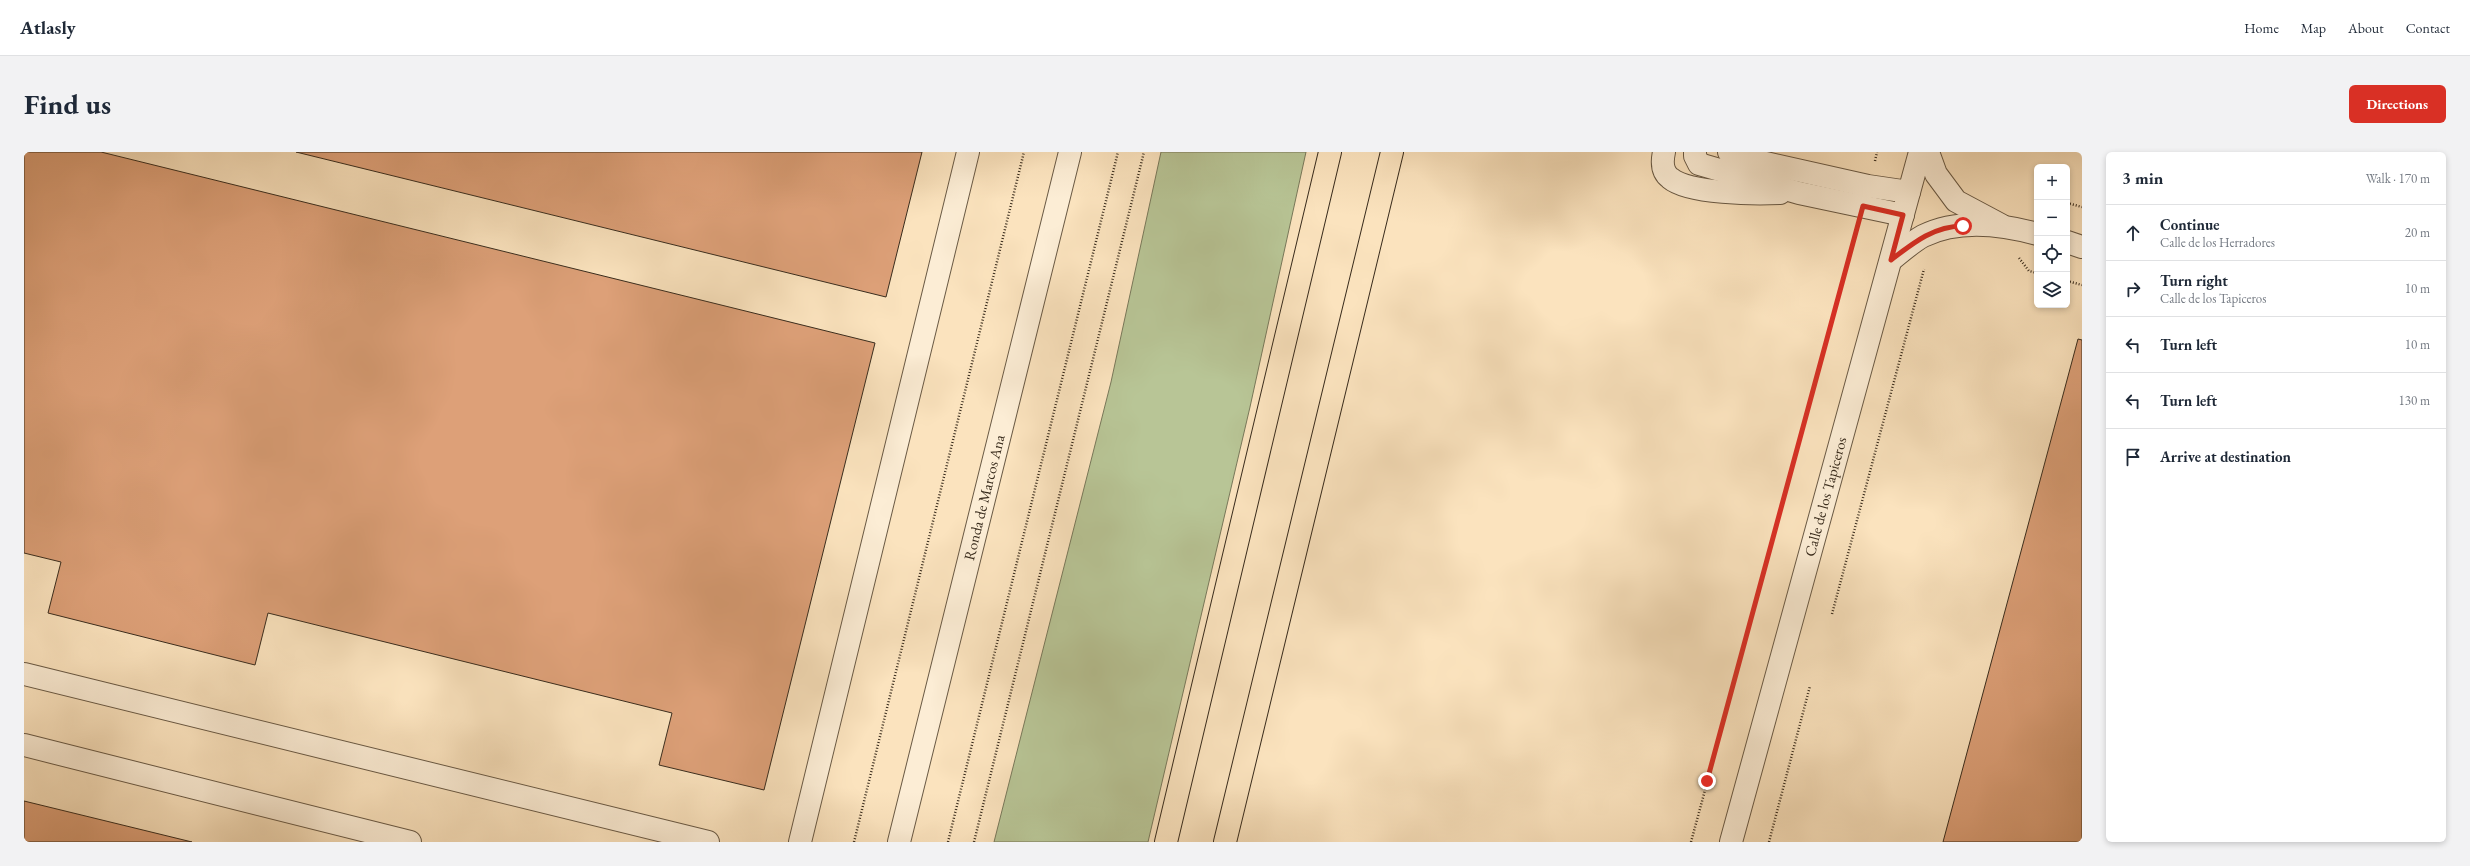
<!DOCTYPE html>
<meta charset="utf-8">
<style>
body{margin:0;font-family:"EB Garamond",serif;background:#f2f2f3;color:#1f2937}
.controls{position:absolute;right:12px;top:12px;display:grid;overflow:hidden;border-radius:6px;box-shadow:0 2px 6px #0003}
.controls button{width:36px;height:36px;display:grid;place-items:center;padding:0;border:0;border-bottom:1px solid #e0e1e3;background:#fff;color:#1f2937;font:20px sans-serif}
.stop{position:absolute;width:12px;height:12px;margin:-9px;border:3px solid #d93025;border-radius:50%;background:#fff}
.stop.end{background:#d93025;border-color:#fff;box-shadow:0 1px 4px #0008}
.list{margin:0;padding:0;list-style:none}
h2{display:flex;justify-content:space-between;align-items:center;height:52px;margin:0;padding:0 16px;font-size:17px}
h2 small{font-size:13px;font-weight:400;color:#747a83}
.list li{display:grid;grid-template-columns:26px 1fr auto;gap:12px;align-items:center;box-sizing:border-box;height:56px;padding:0 16px;border-top:1px solid #e0e1e3}
.list b{display:block;font-size:15px;white-space:nowrap}
.list p{margin:0;font-size:13px;white-space:nowrap;color:#747a83}
.list em{font-size:13px;font-style:normal;color:#747a83}
.icon{flex:none;width:22px;height:22px;fill:none;stroke:currentColor;stroke-width:2;stroke-linecap:round;stroke-linejoin:round}
.map{position:relative;flex:none;width:2058px;height:690px;overflow:hidden;border-radius:6px}
header{display:flex;align-items:center;gap:24px;box-sizing:border-box;height:56px;padding:0 20px;background:#fff;border-bottom:1px solid #e0e1e3}
header strong{font-size:19px}
nav{display:flex;gap:22px;margin-inline-start:auto;font-size:14px}
.intro{display:flex;align-items:center;justify-content:space-between;box-sizing:border-box;height:96px;padding:0 24px}
h1{margin:0;font-size:28px}
.button{padding:10px 18px;border-radius:6px;background:#d93025;color:#fff;font-size:14px;font-weight:700}
main{display:flex;gap:24px;padding:0 24px}
aside{flex:1;background:#fff;border-radius:6px;box-shadow:0 2px 6px #0003}
.map>svg:first-child{display:block}
</style>
<header>
<strong>Atlasly</strong>
<nav><a>Home</a><a>Map</a><a>About</a><a>Contact</a></nav>
</header>
<div class="intro"><h1>Find us</h1><a class="button">Directions</a></div>
<main>
<div class="map">
<svg width="2058" height="690" viewBox="0 0 2058 690">
<rect width="100%" height="100%" fill="#fbe3be"/>
<filter id="stains"><feTurbulence type="fractalNoise" baseFrequency=".005" numOctaves="4"/><feColorMatrix values="0 0 0 0 .2 0 0 0 0 .09 0 0 0 0 .02 0 0 0 .5 -.17"/></filter>
<radialGradient id="worn" r=".72"><stop offset=".6" stop-color="#630" stop-opacity="0"/><stop offset="1" stop-color="#630" stop-opacity=".3"/></radialGradient>
<!-- green -->
<path fill="#b8c596" stroke="#78785a" d="M1137 0H1282L1226 255 1124 690H970L1087 230Z"/>
<!-- building -->
<path fill="#dda078" stroke="#392c1d" d="M0 0H77L851 191 740 638 635 613 648 561 244 461 231 513 24 461 37 410 0 401Z
M272 0H898L862 145Z
M2054 187 2058 188V690H1919Z
M0 649 168 690H0Z"/>
<g fill="none" stroke-linecap="round" stroke-linejoin="round">
<!-- minor casing -->
<g stroke="#6a5a45" stroke-width="24">
<g id="minor">
<path d="M1640 0C1638 9 1638 20 1646 26 1665 42 1731 42 1756 41"/>
<path d="M1671 0V4L1675 12 1775 41 1879 63"/>
<path d="M1705 0 1715 5 1844 34 1885 40"/>
<path d="M1904 0 1912 22 1932 49 1977 73"/>
<path d="M2043 90 2058 95"/>
<path d="M1867 108C1877 100 1888 90 1899 84 1934 67 1977 72 2013 82"/>
<path d="M0 522 684 690"/>
<path d="M0 593 386 690"/>
<path d="M776 690 944 0"/>
<path id="s1" d="M875 690 1046 0"/>
<path id="s2" d="M1707 690 1896 0"/>
</g>
</g>
<!-- major casing -->
<g stroke="#392c1d" stroke-width="24">
<path id="major" d="M1142 690 1306 0
M1201 690 1368 0"/>
</g>
<!-- path -->
<path stroke="#392c1d" stroke-width="2.5" stroke-dasharray="1 2" stroke-linecap="butt" d="M1851 9 1853 0
M2043 51 2058 55
M1995 106 2005 119 2013 121
M2043 129 2058 133
M1808 462 1900 117
M830 690 1000 0
M924 690 1094 0
M950 690 1120 0
M1667 690 1832 80
M1745 690 1786 534"/>
<!-- minor -->
<use href="#minor" stroke="#fcedd5" stroke-width="22"/>
<!-- major -->
<use href="#major" stroke="#fbe3be" stroke-width="22"/>
</g>
<g fill="none" stroke-linecap="round" stroke-linejoin="round">
<!-- route -->
<path stroke="#d93025" stroke-width="5" d="M1683 629 1839 54 1879 63 1867 108C1889 91 1910 74 1939 74"/>
</g>
<g text-anchor="middle" stroke-width="3.5" stroke-linejoin="round" paint-order="stroke">
<!-- street labels -->
<g font-size="15" fill="#392c1d" stroke="#fcedd5">
<text dy="5" stroke="none"><textPath href="#s1" startOffset="355">Ronda de Marcos Ana</textPath></text>
<text dy="5" stroke="none"><textPath href="#s2" startOffset="358">Calle de los Tapiceros</textPath></text>
</g>
</g>
<rect width="100%" height="100%" filter="url(#stains)"/>
<rect width="100%" height="100%" fill="url(#worn)"/>
</svg>
<div class="controls">
<button>+</button>
<button>−</button>
<button><svg class="icon" aria-label="locate" viewBox="0 0 24 24"><circle cx="12" cy="12" r="6"/><path d="M12 2v4M12 18v4M2 12h4M18 12h4"/></svg></button>
<button><svg class="icon" aria-label="layers" viewBox="0 0 24 24"><path d="M12 4l9 5-9 5-9-5zM3 14l9 5 9-5"/></svg></button>
</div>
<div class="stop" style="left:1939px;top:74px"></div>
<div class="stop end" style="left:1683px;top:629px"></div>
</div>
<aside>
<h2>3 min<small>Walk · 170 m</small></h2>
<ul class="list">
<li><svg class="icon" aria-label="ahead" viewBox="0 0 24 24"><path d="M12 20V5M6 11l6-6 6 6"/></svg><div><b>Continue</b><p>Calle de los Herradores</p></div><em>20 m</em></li>
<li><svg class="icon" aria-label="right" viewBox="0 0 24 24"><path d="M7 20v-9h11M14 6l5 5-5 5"/></svg><div><b>Turn right</b><p>Calle de los Tapiceros</p></div><em>10 m</em></li>
<li><svg class="icon" aria-label="left" viewBox="0 0 24 24"><path d="M17 20v-9H6M10 6l-5 5 5 5"/></svg><div><b>Turn left</b></div><em>10 m</em></li>
<li><svg class="icon" aria-label="left" viewBox="0 0 24 24"><path d="M17 20v-9H6M10 6l-5 5 5 5"/></svg><div><b>Turn left</b></div><em>130 m</em></li>
<li><svg class="icon" aria-label="arrive" viewBox="0 0 24 24"><path d="M6 21V4h12l-3 4 3 4H6"/></svg><div><b>Arrive at destination</b></div></li>
</ul>
</aside>
</main>
